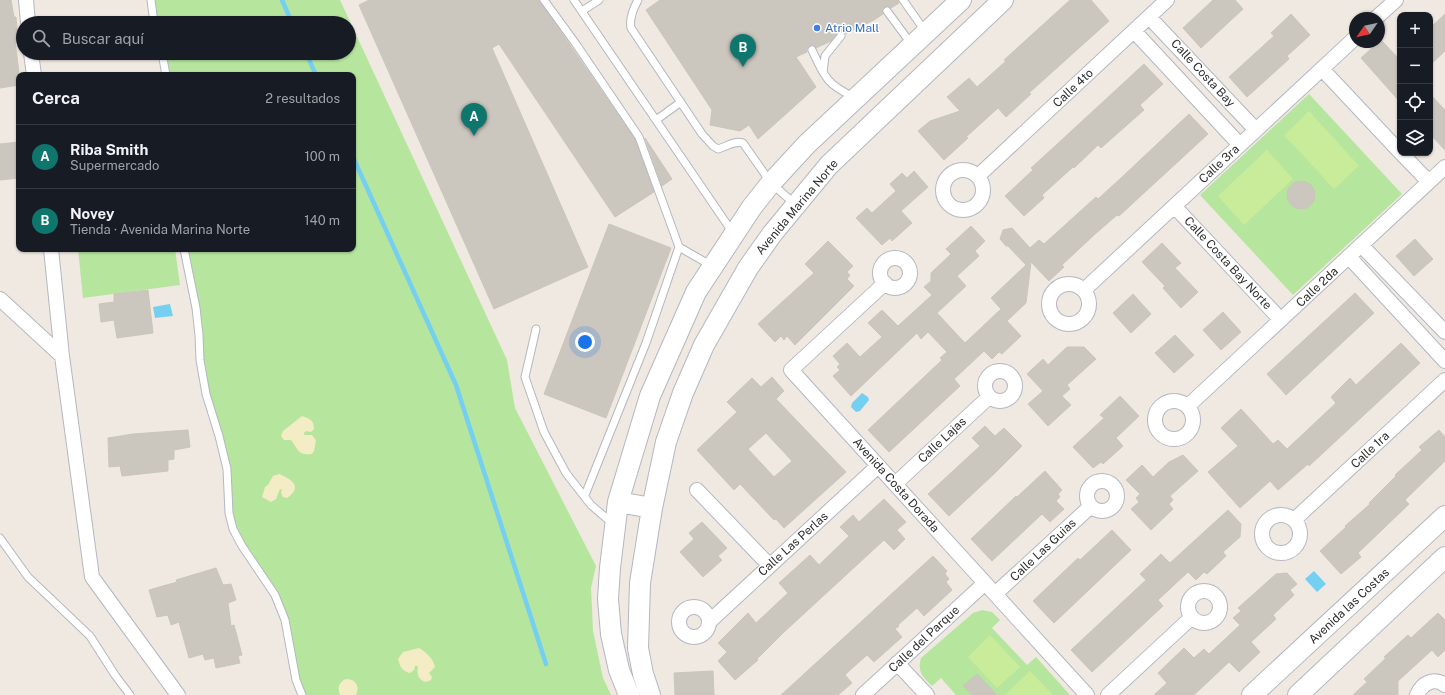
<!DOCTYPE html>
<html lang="es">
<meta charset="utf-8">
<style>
body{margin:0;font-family:"Public Sans",sans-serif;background:#20242c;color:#f1f3f6}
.controls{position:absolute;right:12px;top:12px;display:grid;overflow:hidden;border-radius:8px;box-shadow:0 1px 3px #0004}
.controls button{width:36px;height:36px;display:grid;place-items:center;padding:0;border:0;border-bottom:1px solid #363941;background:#171b24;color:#f1f3f6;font:20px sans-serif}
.compass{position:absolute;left:1349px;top:12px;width:36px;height:36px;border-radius:50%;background:#171b24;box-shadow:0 1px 3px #0004;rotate:236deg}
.you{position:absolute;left:585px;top:342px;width:14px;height:14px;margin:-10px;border:3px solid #fff;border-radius:50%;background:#1a73e8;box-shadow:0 0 0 6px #1a73e833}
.badge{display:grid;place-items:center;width:26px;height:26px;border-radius:50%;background:#0f766e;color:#fff;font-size:13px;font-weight:700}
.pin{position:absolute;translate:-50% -33px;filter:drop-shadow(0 1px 2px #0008)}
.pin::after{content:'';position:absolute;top:21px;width:14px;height:12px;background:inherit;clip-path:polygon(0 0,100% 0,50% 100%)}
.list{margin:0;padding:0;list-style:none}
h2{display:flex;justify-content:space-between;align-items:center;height:52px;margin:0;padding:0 16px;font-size:17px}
h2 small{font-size:13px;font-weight:400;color:#9ea1a6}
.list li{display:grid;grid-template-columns:26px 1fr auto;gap:12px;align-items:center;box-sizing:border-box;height:64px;padding:0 16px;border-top:1px solid #363941}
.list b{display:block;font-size:15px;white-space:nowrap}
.list p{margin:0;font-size:13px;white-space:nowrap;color:#9ea1a6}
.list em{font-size:13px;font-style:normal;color:#9ea1a6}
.icon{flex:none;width:22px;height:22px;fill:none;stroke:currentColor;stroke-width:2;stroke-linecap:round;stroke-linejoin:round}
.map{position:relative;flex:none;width:1445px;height:695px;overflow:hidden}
.search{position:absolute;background:#171b24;box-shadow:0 1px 3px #0004;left:16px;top:16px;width:340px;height:44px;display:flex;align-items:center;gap:10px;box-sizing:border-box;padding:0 14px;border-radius:22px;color:#9ea1a6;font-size:15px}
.panel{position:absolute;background:#171b24;box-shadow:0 1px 3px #0004;left:16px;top:72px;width:340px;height:180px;border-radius:8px}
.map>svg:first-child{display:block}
</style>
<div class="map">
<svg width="1445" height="695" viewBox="0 0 1445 695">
<rect width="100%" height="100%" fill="#efe9e1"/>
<!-- green -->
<path fill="#b6e59e" d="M151 0H340L507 360 515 408 596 566 591 588 593 631 603 678 611 695H302L285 620 233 529 227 469 206 394 199 335 184 249H353V75H166L162 53H349V23H154Z
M1309 94 1402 194 1293 295 1200 195Z
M78 249H175L180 285 83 298Z
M982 610 992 612 1000 620 992 628 1027 665 1036 657 1070 695H956L941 678 932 686C923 677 917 672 921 658L973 613Z"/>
<!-- sand -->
<path fill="#f3ecc5" d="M302 416C310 419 314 420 314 429L311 432 306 431 304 433V435H312L316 440 314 451 312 454C298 456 298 449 291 440H284L281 436 283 431Z
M279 474C292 479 303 487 287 498L283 497 281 493 282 490 280 489 276 499 271 502 262 497 265 487 268 485 273 476Z
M419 648C426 652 433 658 435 667L429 673 432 677 431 680 426 682C417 679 417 674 418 666H415L414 670 410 673C402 671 400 667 398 659L403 652Z
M346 679C356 679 360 686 356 695H340C337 688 339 682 346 679Z"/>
<!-- pitch -->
<path fill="#c9ec9a" d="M1309 111 1359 166 1334 189 1284 135Z
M1267 150 1293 179 1244 225 1218 196Z
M990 635 1020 667 997 688 968 657Z
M1030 671 1053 695H1005Z"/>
<!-- water -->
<path fill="#75cff0" d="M170 304 173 316 155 318 153 307Z
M862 393 868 397 869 400 860 411 856 412 851 407 852 403Z
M1314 571 1326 584 1317 592 1305 579Z"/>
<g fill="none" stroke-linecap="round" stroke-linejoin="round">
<!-- stream -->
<path stroke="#75cff0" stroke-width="4.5" d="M282 0 292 23
M306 53 316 75
M353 157 456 385 546 664"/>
</g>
<!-- building -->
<path fill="#cbc7bf" stroke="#cbc5ba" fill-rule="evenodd" d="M0 0H11L14 17H16L18 40 15 41 19 73V85L0 88Z
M369 0H539L635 139 654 192 615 217 499 44 492 48 588 267 494 309 359 5Z
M660 0H898L899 3 891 8 889 6 884 7 882 9 883 14 874 20 845 34 842 31 839 32 831 41 816 48 813 45 810 46 807 49V52L796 57 816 87 758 139 749 125 740 131 710 125 712 110 646 10Z
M1070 0H1091L1109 21 1029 93 1031 94 1006 117 998 108 966 137 968 138 944 160 918 131 930 121 960 111 947 97 969 78 977 87 1006 61 1004 60Z
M1213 0H1235L1243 9 1201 48 1183 28Z
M1291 14 1310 35 1287 56 1289 59 1247 97 1229 77 1274 36 1271 33Z
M1445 14V51L1430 65V28Z
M1381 40 1400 60V102L1361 58Z
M1144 64 1163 84 1140 105 1144 110 1101 148 1098 145 1074 168 1073 167 1042 195 1044 198 1024 216 1005 196 1033 170 1031 168 1054 147Z
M1430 94 1445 110V150L1430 134Z
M1189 114 1208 134 1119 216 1117 215 1094 235 1062 265 1064 267 1049 281 1031 262 1026 303 1007 321 1021 336 1002 354 999 352 992 359 984 351 954 379 960 386 889 452 868 430 942 360 940 358 947 352 928 332 921 339 917 333 851 396 833 376 840 370 837 367 840 364 833 356 847 343 860 357 882 337 868 323 882 310 898 326 932 295 924 287 931 281V273L951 254 946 249 971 226 985 241 975 251 979 256 957 276 966 286 937 313 965 343 1001 309 991 298 1026 265 1008 246H1006L1000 239 1003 230 1012 228 1030 248 1039 240 1044 244 1096 197 1098 199 1121 178Z
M645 138 672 179 662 186Z
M19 142V178L0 180V144Z
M914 171 928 187 901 211 912 223 892 241 890 238 882 245 856 218 867 208 872 213 896 191 890 184 902 173 907 178Z
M1287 195a14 14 0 1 1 28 0a14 14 0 1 1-28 0Z
M609 224 671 248 606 418 544 394Z
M1415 239 1433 259 1414 276 1396 256Z
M828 241 853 266 847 272 850 275 847 279 854 286 795 345 787 336 784 340 781 336 775 342 758 324 814 273 805 264Z
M1162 243 1181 263 1175 268 1198 292 1181 308 1163 288 1165 286 1142 262Z
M148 290 153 333 117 338 114 320 101 322 99 304 114 302V294Z
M1355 293 1374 313 1286 395 1267 374Z
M1133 294 1151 314 1131 333 1113 313Z
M1223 312 1241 332 1221 350 1203 330Z
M1175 335 1194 355 1174 373 1155 353Z
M1401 343 1420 363 1309 466 1308 464 1278 490 1270 481 1240 508 1208 472 1238 446 1221 428 1241 409 1273 444 1278 440 1287 449 1336 403 1331 397 1350 378 1356 385Z
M1067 347H1084L1096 359 1067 385 1070 389 1062 396 1071 405 1048 426 1028 404 1043 391 1027 374 1043 359 1048 365Z
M772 377 784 391 776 399 846 472 784 528 776 519 774 520 740 484 734 490 697 450 737 412 727 402 752 378 761 387ZM766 433 792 461 774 477 748 449Z
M1120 396 1139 416 1116 438 1123 446 1103 464 1101 462 1093 468 1073 447 1104 418 1100 415Z
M985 426 995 436 1004 428 1022 446 995 473 949 516 928 494 980 446 972 438Z
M188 430 190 447 174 450V459L168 460V471L122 476 120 466 109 467 108 438 133 434Z
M1439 430 1445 437V461L1405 500 1409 504 1358 553 1361 557 1341 574 1320 551 1346 527 1345 526 1370 504 1369 503 1396 476 1395 475 1422 450 1419 447Z
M1183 455 1198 471 1170 496 1173 500 1169 504 1173 509 1151 530 1131 509 1139 502 1136 498 1140 494 1126 480 1142 465 1153 477 1169 462Z
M1045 471 1062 490 1058 494 1060 497 1056 501 1064 509 1050 522 1042 514 992 561 971 539 1016 496 1017 497Z
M884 499 906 522 897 530 905 539 894 550 884 540 783 633 757 659 758 660 735 680 718 661 727 652 718 643 748 613 756 623 788 593 779 583 810 555 819 565 849 536 840 527 853 515 859 522Z
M1228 510 1241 524 1240 537 1223 552 1226 556 1207 574 1204 572 1196 580 1188 572 1158 600 1163 606 1092 672 1071 650 1146 580 1140 574 1161 554 1170 563Z
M702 522 727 548 718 556 722 560 703 577 680 552 694 539 689 533Z
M1112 530 1131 550 1054 623 1033 601 1078 558 1080 560Z
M933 556 947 571 945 574 949 579 946 582 952 590 924 616 917 608 898 625 899 626 895 629 902 637 874 662 867 655 849 671 845 675 852 683 838 695H781Z
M216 568 223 585 231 584 236 600 228 603 231 626 234 625 242 655 238 656 240 663 216 668 214 658 205 660 203 654 189 658 179 622 171 625 168 615 157 617 149 590 177 582 176 580Z
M1287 573 1297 584 1290 590 1294 595 1273 615 1276 619 1251 642 1260 652 1239 672 1229 662 1194 695H1154L1167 683 1158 673 1184 648 1194 658 1204 649 1209 654 1240 625 1233 618 1241 611 1238 608 1276 574Z
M1438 613 1445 620V650L1438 657 1432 650 1398 681V695H1353L1367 682 1364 679 1386 658 1384 657 1408 635 1411 638Z
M713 671 714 695H675L674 673Z
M977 674 997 695H972L963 686Z"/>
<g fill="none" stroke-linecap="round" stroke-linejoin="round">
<!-- lane casing -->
<g stroke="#b4b7c1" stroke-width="9">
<path id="lane" d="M151 0 154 23
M544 0 576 44 639 137 679 247 646 343 585 495
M574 0 733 233
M638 0C633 9 629 18 631 28L702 134 713 146 718 149C726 147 734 140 743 143L771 183 796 205
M903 0 925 31
M582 11 599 0
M887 11 912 45
M812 50C824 76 827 85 854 97
M162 53 166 75
M823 72 825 56 841 36
M656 120 681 102
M679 247 712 266
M184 249 196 308 199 335 200 360 206 394 219 436 227 469 229 513 233 529 242 546 275 595 285 620 296 680 302 695
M536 329 525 377 544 432 566 473 591 505 612 523
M0 538 28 577 90 636 115 675 130 695"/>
</g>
<!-- street casing -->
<g stroke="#b4b7c1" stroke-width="16">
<path id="street" d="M26 0 28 23
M1149 17 1256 130
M1376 18 1396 0
M1134 31 1240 145
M31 53 34 75
M1322 69 1400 152
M1401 153 1429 182
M943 190a20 20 0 1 1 40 0a20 20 0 1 1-40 0Z
M978 176 1167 0
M1174 206 1281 320
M1361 245 1445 332
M51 249 62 356 92 577 178 695
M1349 257 1445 361
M880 273a15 15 0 1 1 30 0a15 15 0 1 1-30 0Z
M885 283 791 370 1087 695
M1049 304a20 20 0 1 1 40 0a20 20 0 1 1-40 0Z
M1084 290 1355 38
M0 299 62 356
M985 386a15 15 0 1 1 30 0a15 15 0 1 1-30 0Z
M1155 420a19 19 0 1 1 38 0a19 19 0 1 1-38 0Z
M1188 406 1445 167
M1087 496a15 15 0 1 1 30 0a15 15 0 1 1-30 0Z
M895 484 989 397
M697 490 769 565
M1262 534a19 19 0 1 1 38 0a19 19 0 1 1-38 0Z
M1294 520 1445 380
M1188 607a16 16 0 1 1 32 0a16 16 0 1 1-32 0Z
M995 594 1091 506
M679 622a15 15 0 1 1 30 0a15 15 0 1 1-30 0Z
M709 622 878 466
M897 663 927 695
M863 695 985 583
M1108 695 1192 617
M1417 695C1422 683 1434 677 1445 685"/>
</g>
<!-- secondary casing -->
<g stroke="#b4b7c1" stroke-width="22">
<path id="secondary" d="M618 502 652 508
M629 695 619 670 611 634 608 599 610 568 618 502 650 396 696 292 752 207 771 183 807 144 961 0
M650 695 643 674 638 648 640 583 652 508 666 442 683 393 704 345 748 268 772 234 829 165 1003 0
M1252 695 1445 516
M1298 695 1445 557"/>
</g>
<!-- lane -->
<use href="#lane" stroke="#fff" stroke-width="7"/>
<!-- street -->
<use href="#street" stroke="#fff" stroke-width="14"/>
<!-- secondary -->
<use href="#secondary" stroke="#fff" stroke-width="20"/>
</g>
<!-- markers -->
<circle fill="#3f7fe0" stroke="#fff" stroke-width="1.5" cx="817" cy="28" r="4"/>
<g text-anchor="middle" stroke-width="3" stroke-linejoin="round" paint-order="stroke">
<!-- shop labels -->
<g font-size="12" fill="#366cbe" stroke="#fff" text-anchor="start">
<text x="825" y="32">Atrio Mall</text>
</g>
<!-- street labels -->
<g font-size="12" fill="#2e2e2e" stroke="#fff">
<text transform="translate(1203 73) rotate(47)" y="4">Calle Costa Bay</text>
<text transform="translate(1073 88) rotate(-43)" y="4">Calle 4to</text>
<text transform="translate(1219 164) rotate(-43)" y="4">Calle 3ra</text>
<text transform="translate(797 207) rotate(-50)" y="4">Avenida Marina Norte</text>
<text transform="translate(1228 263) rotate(47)" y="4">Calle Costa Bay Norte</text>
<text transform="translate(1317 287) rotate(-43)" y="4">Calle 2da</text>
<text transform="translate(942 440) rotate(-43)" y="4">Calle Lajas</text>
<text transform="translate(1370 450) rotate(-43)" y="4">Calle 1ra</text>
<text transform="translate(896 485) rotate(48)" y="4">Avenida Costa Dorada</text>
<text transform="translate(793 544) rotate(-42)" y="4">Calle Las Perlas</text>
<text transform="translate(1043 550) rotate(-43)" y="4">Calle Las Guias</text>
<text transform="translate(1349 606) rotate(-43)" y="4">Avenida las Costas</text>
<text transform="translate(924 639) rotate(-43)" y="4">Calle del Parque</text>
</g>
</g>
</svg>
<div class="controls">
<button>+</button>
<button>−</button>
<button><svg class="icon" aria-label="locate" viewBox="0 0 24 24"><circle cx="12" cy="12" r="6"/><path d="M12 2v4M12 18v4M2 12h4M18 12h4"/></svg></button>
<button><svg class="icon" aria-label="layers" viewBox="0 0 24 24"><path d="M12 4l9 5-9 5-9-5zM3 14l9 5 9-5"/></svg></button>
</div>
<svg class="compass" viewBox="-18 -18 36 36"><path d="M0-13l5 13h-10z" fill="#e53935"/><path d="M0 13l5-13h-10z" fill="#9ea1a6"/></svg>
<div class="you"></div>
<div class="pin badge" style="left:474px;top:136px">A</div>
<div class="pin badge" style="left:743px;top:67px">B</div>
<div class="search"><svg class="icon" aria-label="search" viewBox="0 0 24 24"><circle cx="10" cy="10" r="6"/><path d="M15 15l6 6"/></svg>Buscar aquí</div>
<section class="panel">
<h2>Cerca<small>2 resultados</small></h2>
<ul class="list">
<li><span class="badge">A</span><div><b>Riba Smith</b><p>Supermercado</p></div><em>100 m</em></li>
<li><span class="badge">B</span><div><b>Novey</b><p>Tienda · Avenida Marina Norte</p></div><em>140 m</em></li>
</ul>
</section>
</div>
